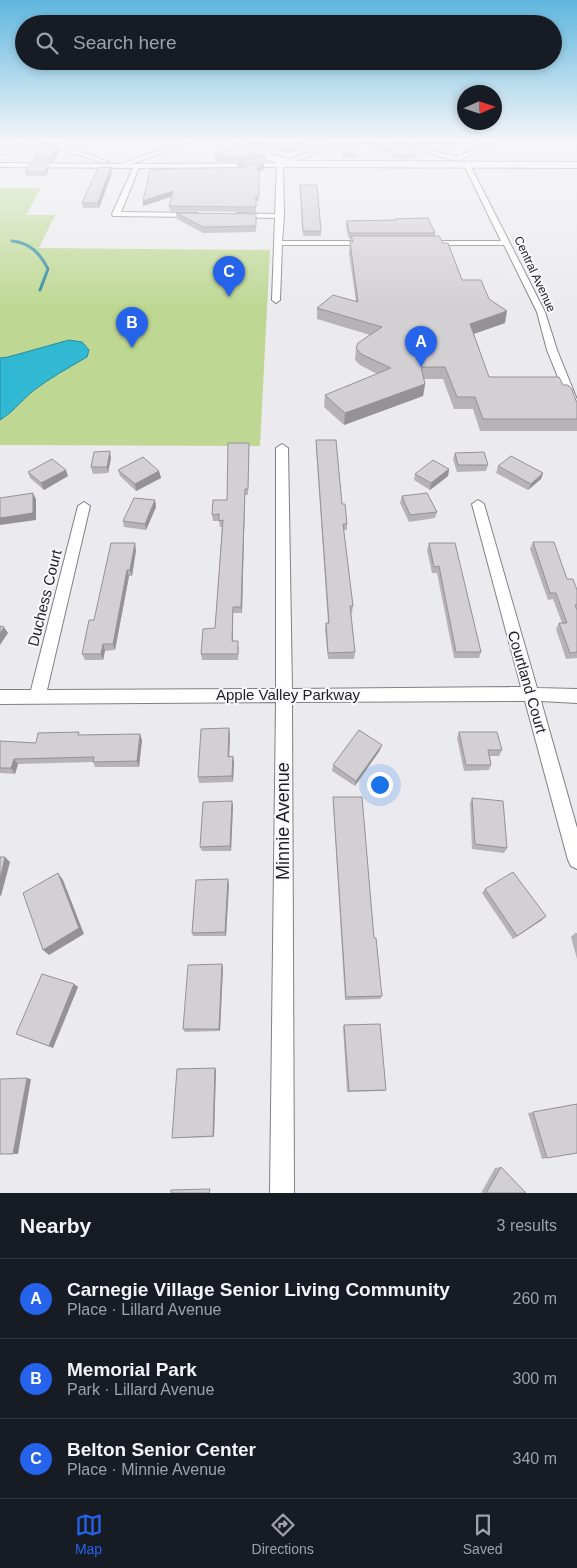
<!DOCTYPE html>
<meta charset="utf-8">
<style>
body{margin:0;font-family:Helvetica,sans-serif;background:#20242c;color:#f1f3f6}
.compass{position:absolute;left:457px;top:85px;width:45px;height:45px;border-radius:50%;background:#171b24;box-shadow:0 2px 8px #0003;rotate:87deg}
.you{position:absolute;left:379px;top:784px;width:18px;height:18px;margin:-12px;border:4px solid #fff;border-radius:50%;background:#1a73e8;box-shadow:0 0 0 8px #1a73e833}
.badge{display:grid;place-items:center;width:32px;height:32px;border-radius:50%;background:#2563eb;color:#fff;font-size:16px;font-weight:700}
.pin{position:absolute;translate:-50% -41px;filter:drop-shadow(0 1px 2px #0008)}
.pin::after{content:'';position:absolute;top:26px;width:18px;height:15px;background:inherit;clip-path:polygon(0 0,100% 0,50% 100%)}
.list{margin:0;padding:0;list-style:none}
h2{display:flex;justify-content:space-between;align-items:center;height:65px;margin:0;padding:0 20px;font-size:21px}
h2 small{font-size:16px;font-weight:400;color:#9ea1a6}
.list li{display:grid;grid-template-columns:32px 1fr auto;gap:15px;align-items:center;box-sizing:border-box;height:80px;padding:0 20px;border-top:1px solid #363941}
.list b{display:block;font-size:19px;white-space:nowrap}
.list p{margin:0;font-size:16px;white-space:nowrap;color:#9ea1a6}
.list em{font-size:16px;font-style:normal;color:#9ea1a6}
.icon{flex:none;width:28px;height:28px;fill:none;stroke:currentColor;stroke-width:2;stroke-linecap:round;stroke-linejoin:round}
.map{position:relative;flex:none;width:577px;height:1193px;overflow:hidden}
.search{position:absolute;background:#171b24;box-shadow:0 2px 8px #0003;left:15px;right:15px;top:15px;height:55px;display:flex;align-items:center;gap:12px;box-sizing:border-box;padding:0 18px;border-radius:28px;color:#9ea1a6;font-size:19px}
.sheet{height:305px;background:#171b24}
nav{display:flex;justify-content:space-around;align-items:center;box-sizing:border-box;height:70px;border-top:1px solid #363941;background:#171b24;font-size:14px;color:#9ea1a6}
nav a{display:grid;justify-items:center;gap:2px}
nav .on{color:#2563eb}
.map>svg:first-child{display:block}
</style>
<div class="map">
<svg width="577" height="1193" viewBox="0 0 577 1193">
<rect width="100%" height="100%" fill="#ebebef"/>
<!-- green -->
<path fill="#bed893" d="M0 188H41L26 215H55L39 248 270 250 260 446 0 445Z"/>
<!-- water -->
<path fill="#31b8d2" stroke="#2c8a9d" d="M69 340 82 342 89 350 87 357C68 368 50 378 33 391 21 401 13 412 0 420V358L8 357Z"/>
<g fill="none" stroke-linecap="round" stroke-linejoin="round">
<!-- stream -->
<path stroke="#2c8a9d" stroke-width="3" d="M12 241C30 243 40 253 48 269L40 290"/>
<!-- street casing -->
<g stroke="#818185" stroke-width="2">
<path id="street" d="M35 140H48L109 162 104 163 41 143 0 155V151Z
M188 140H196L131 164 286 163V161L341 140H348L291 163H307L309 164V166L283 167 284 216 282 241H367L371 243 367 245H282L280 300 276 303 272 300 275 218 238 217 234 215 238 213 275 214 277 167 139 168 121 212 197 213 198 215 194 217 113 216 112 214 133 168 0 167V163L125 164 126 162Z
M381 140H390L457 157 494 140H501L458 161Z
M467 163 470 165 545 312 557 350 576 397 575 399H567L566 397 547 350 537 312 504 245H423L419 243 423 241H501L464 165Z
M282 444 288 448 292 689 521 687 472 504 478 500 484 504 537 688 577 689V703L541 701 577 828V869L571 866 568 860 525 701 292 702 294 1193H270L276 702 0 704V690H31L78 506 84 502 90 506 47 690 276 689V448Z"/>
</g>
<!-- secondary casing -->
<g stroke="#818185" stroke-width="2">
<path id="secondary" d="M208 140C230 138 272 157 298 161L577 162V168L298 167 277 163Z"/>
</g>
<!-- street -->
<use href="#street" fill="#fff" fill-rule="evenodd"/>
<!-- secondary -->
<use href="#secondary" fill="#fff" fill-rule="evenodd"/>
</g>
<!-- wall -->
<path fill="#b5b3b6" d="M310 140 289 153 246 145V141Z
M344 140H386L416 155V159H393L391 153 356 142 357 158H342V145Z
M397 140H468L447 148 431 144 428 146Z
M59 151 53 162 35 161 34 157Z
M214 156H266V161L215 162Z
M237 164 264 169 259 172V201H256V212L170 211 169 206 171 197 143 206 237 168Z
M48 165 49 169 46 176H26L25 172Z
M111 167 112 173 99 208H83L82 203Z
M300 191 321 231V236H303Z
M176 213 256 214V232L203 233 177 219Z
M395 219 435 233V236L462 280 489 299 505 323 473 334 489 377 563 385 576 401H577V431H480L473 409H454L443 379H423L425 384 423 396 344 425 324 407 325 395 377 374 360 365 355 360 356 348 370 335 317 319V308L356 301 349 253 350 242H351V239H349L346 227 347 221 395 220Z
M316 440 342 504 347 524V530H343L353 606 352 613H351L355 652 354 659H328L325 629 326 623H328L316 447Z
M249 450 248 495H245L242 613H233V641L239 647 238 660H202L201 654 215 628 222 527H220L219 521H213L212 515 227 500Z
M455 453 488 465 486 471 457 472 453 459Z
M111 458 108 473 93 474 91 467Z
M498 466 543 473 541 479 528 490 496 473Z
M449 469 448 476 430 490 414 480 415 474Z
M118 470 159 471 161 478 136 491 120 476Z
M28 472 68 476 44 490 30 478Z
M402 496 437 512 435 518 409 522 400 503Z
M155 500 156 507 146 530 124 527 123 521Z
M533 542 577 590V658L566 659 556 629 559 623H562L553 599 548 600 530 549Z
M429 543 481 652 479 658H454L437 573H432L427 550Z
M136 550 132 576H129L115 650 105 651 103 660H85L82 654 94 620Z
M459 732 502 750 499 756H490L491 765 489 770 464 771 457 738Z
M230 734 229 757 234 762 233 782 199 783 198 777Z
M80 735 142 740 139 767H95L93 762 18 764 15 774 0 773V741L36 743Z
M380 750 355 786 332 771 333 765Z
M333 797 382 996 380 999 345 1000 333 802Z
M472 798 507 848 504 853 472 849 470 803Z
M232 801 233 806 231 851H202L200 847Z
M229 884 226 936H193L192 933Z
M485 889 542 920 513 939 482 893Z
M575 933H577V959L571 937Z
M222 964 223 968 220 1031 185 1032 183 1029Z
M74 984 78 987 53 1048 16 1034Z
M344 1025 386 1090 384 1091 347 1092 343 1027Z
M215 1068 216 1070 214 1137 175 1138H172Z
M577 1104 547 1158 542 1159 528 1113Z
M501 1167 526 1193H481L495 1168Z"/>
<!-- shaded-wall -->
<path fill="#949294" d="M306 140H310L289 153V150Z
M432 140 431 144 428 146V142Z
M460 140H468L447 148 448 145Z
M58 146 59 151 53 162 52 157Z
M264 164V169L259 172V201V172L255 169Z
M48 165 49 169 46 176 45 172Z
M111 167 112 173 99 208 98 203Z
M173 191V196L143 206V201Z
M507 311 505 323 468 336 470 324Z
M425 384 423 396 344 425 345 413Z
M110 451 111 458 108 473 107 467Z
M449 469 448 476 430 490 431 483Z
M66 470 68 476 44 490 41 483Z
M159 471 161 478 136 491 135 484Z
M543 473 541 479 528 490 531 484Z
M245 489V495L242 613 241 607Z
M33 493 36 499V520L0 525V518Z
M155 500 156 507 146 530 145 524Z
M135 543 136 550 132 576 130 570Z
M127 570 129 576 115 650 113 644Z
M233 607V647L232 641Z
M4 627 8 633 0 645V634Z
M103 644 105 651 103 660 101 654Z
M229 728 230 734 229 762 228 757Z
M140 734 142 740 139 767 137 761Z
M382 745 380 750 355 786 356 781Z
M233 756 234 762 233 782 232 776Z
M14 759 18 764 15 774 11 768Z
M232 801 233 806 231 851 230 846Z
M5 857 10 862 1 896 0 895V879Z
M58 873 63 880 84 934 49 955 43 950Z
M228 879 229 884 226 936 225 932Z
M546 916 542 920 513 939 517 936Z
M222 964 223 968 220 1031 219 1029Z
M74 984 78 987 53 1048 49 1046Z
M215 1068 216 1070 214 1137 213 1136Z
M27 1078 31 1079 18 1154H13Z"/>
<!-- building -->
<path fill="#d3d0d4" stroke="#949294" d="M249 140H306L289 150 246 141Z
M344 140H356L357 154H343L342 141Z
M360 140H386L413 147 416 155H393L391 149Z
M415 140H460L448 145 432 140 428 142Z
M43 142 58 146 52 157H34Z
M235 146 266 156H214Z
M237 164H264L255 169H259V196H256V207L169 206 173 191 143 201 150 170 247 167Z
M30 165H48L45 172H25Z
M111 167 98 203H82L98 168Z
M300 185H317L321 231H303Z
M176 213 256 214V226L203 227Z
M428 218 435 233H349L347 221 396 220 395 219Z
M351 236H439L443 243H448L462 280H481L489 299 507 311 470 324 489 377H559L563 385H568L572 389 576 401H577V419H483L475 397H457L445 367H421L425 384 345 413 325 395 391 368 361 354 356 348 358 343 382 327 317 308 333 295 358 302 350 242H353Z
M316 440H336L342 504H345L347 524H343L353 606H350L355 652 328 653 326 623H329Z
M228 443H249L248 489H245L241 607H233L232 641H238V654H201L203 629 215 628 223 520 219 521V514L212 515 213 500H227Z
M110 451 107 467H91L94 452Z
M484 452 488 465H458L455 453Z
M511 456 543 473 531 484 498 466Z
M143 457 159 471 135 484 118 470Z
M52 459 66 470 41 483 28 472Z
M433 460 449 469 431 483 415 474Z
M33 493V513L0 518V498Z
M427 493 437 512 410 515 402 496Z
M134 498 155 500 145 524 123 521Z
M533 542H554L567 579H573L577 590V605H575L577 610V652L570 653 559 623H567L556 593H550Z
M111 543H135L130 570H127L113 644H103L101 654H82L89 620H94Z
M429 543H455L481 652H456L439 566 434 567Z
M0 626 4 627 0 634Z
M229 728 228 757 233 756 232 776 198 777 201 729Z
M359 730 382 745 356 781 333 765Z
M79 732 78 735 140 734 137 761 93 762 94 757 14 759 11 768H0V741L36 743 38 733Z
M459 732H497L502 750H488L491 765H466Z
M333 797H362L374 938H376L382 996 346 997Z
M472 798 503 801 507 848 475 844Z
M232 801 230 846 200 847 203 802Z
M0 857H5L0 879Z
M513 872 546 916 517 936 485 889Z
M58 873 79 928 43 950 23 893Z
M228 879 225 932 192 933 196 880Z
M222 964 219 1029H183L188 965Z
M42 974 74 984 49 1046 16 1034Z
M380 1024 386 1090 349 1091 344 1025Z
M215 1068 213 1136 172 1138 177 1069Z
M27 1078 13 1154H0V1079Z
M577 1104V1153L547 1158 533 1112Z
M501 1167 526 1193H486Z
M210 1189 209 1193H171V1190Z"/>
<!-- sky -->
<linearGradient id="sky" x2="0" y2="1"><stop stop-color="#5fb6df"/><stop offset="0.46" stop-color="#f6f6f8"/><stop offset="1" stop-color="#f6f6f8" stop-opacity="0"/></linearGradient>
<rect width="577" height="307" fill="url(#sky)"/>
<g text-anchor="middle" stroke-width="4" stroke-linejoin="round" paint-order="stroke">
<!-- far-street labels -->
<g font-size="12" fill="#1f1f21" stroke="#f8f8fd">
<text transform="translate(535 274) rotate(65)" y="4">Central Avenue</text>
</g>
<!-- street labels -->
<g font-size="15" fill="#1f1f21" stroke="#f8f8fd">
<text transform="translate(45 598) rotate(-76)" y="5">Duchess Court</text>
<text transform="translate(527 682) rotate(74)" y="5">Courtland Court</text>
<text x="288" y="700">Apple Valley Parkway</text>
</g>
<!-- near-street labels -->
<g font-size="18" fill="#1f1f21" stroke="#f8f8fd">
<text transform="translate(283 821) rotate(-90)" y="6">Minnie Avenue</text>
</g>
</g>
</svg>
<svg class="compass" viewBox="-18 -18 36 36"><path d="M0-13l5 13h-10z" fill="#e53935"/><path d="M0 13l5-13h-10z" fill="#9ea1a6"/></svg>
<div class="you"></div>
<div class="pin badge" style="left:421px;top:367px">A</div>
<div class="pin badge" style="left:132px;top:348px">B</div>
<div class="pin badge" style="left:229px;top:297px">C</div>
<div class="search"><svg class="icon" aria-label="search" viewBox="0 0 24 24"><circle cx="10" cy="10" r="6"/><path d="M15 15l6 6"/></svg>Search here</div>
</div>
<section class="sheet">
<h2>Nearby<small>3 results</small></h2>
<ul class="list">
<li><span class="badge">A</span><div><b>Carnegie Village Senior Living Community</b><p>Place · Lillard Avenue</p></div><em>260 m</em></li>
<li><span class="badge">B</span><div><b>Memorial Park</b><p>Park · Lillard Avenue</p></div><em>300 m</em></li>
<li><span class="badge">C</span><div><b>Belton Senior Center</b><p>Place · Minnie Avenue</p></div><em>340 m</em></li>
</ul>
</section>
<nav>
<a class="on"><svg class="icon" aria-label="map" viewBox="0 0 24 24"><path d="M3 6l6-2 6 2 6-2v14l-6 2-6-2-6 2zM9 4v14M15 6v14"/></svg>Map</a>
<a><svg class="icon" aria-label="directions" viewBox="0 0 24 24"><path d="M12 3l9 9-9 9-9-9zM9 14v-3h6M13 9l2 2-2 2"/></svg>Directions</a>
<a><svg class="icon" aria-label="saved" viewBox="0 0 24 24"><path d="M7 4h10v16l-5-4-5 4z"/></svg>Saved</a>
</nav>
